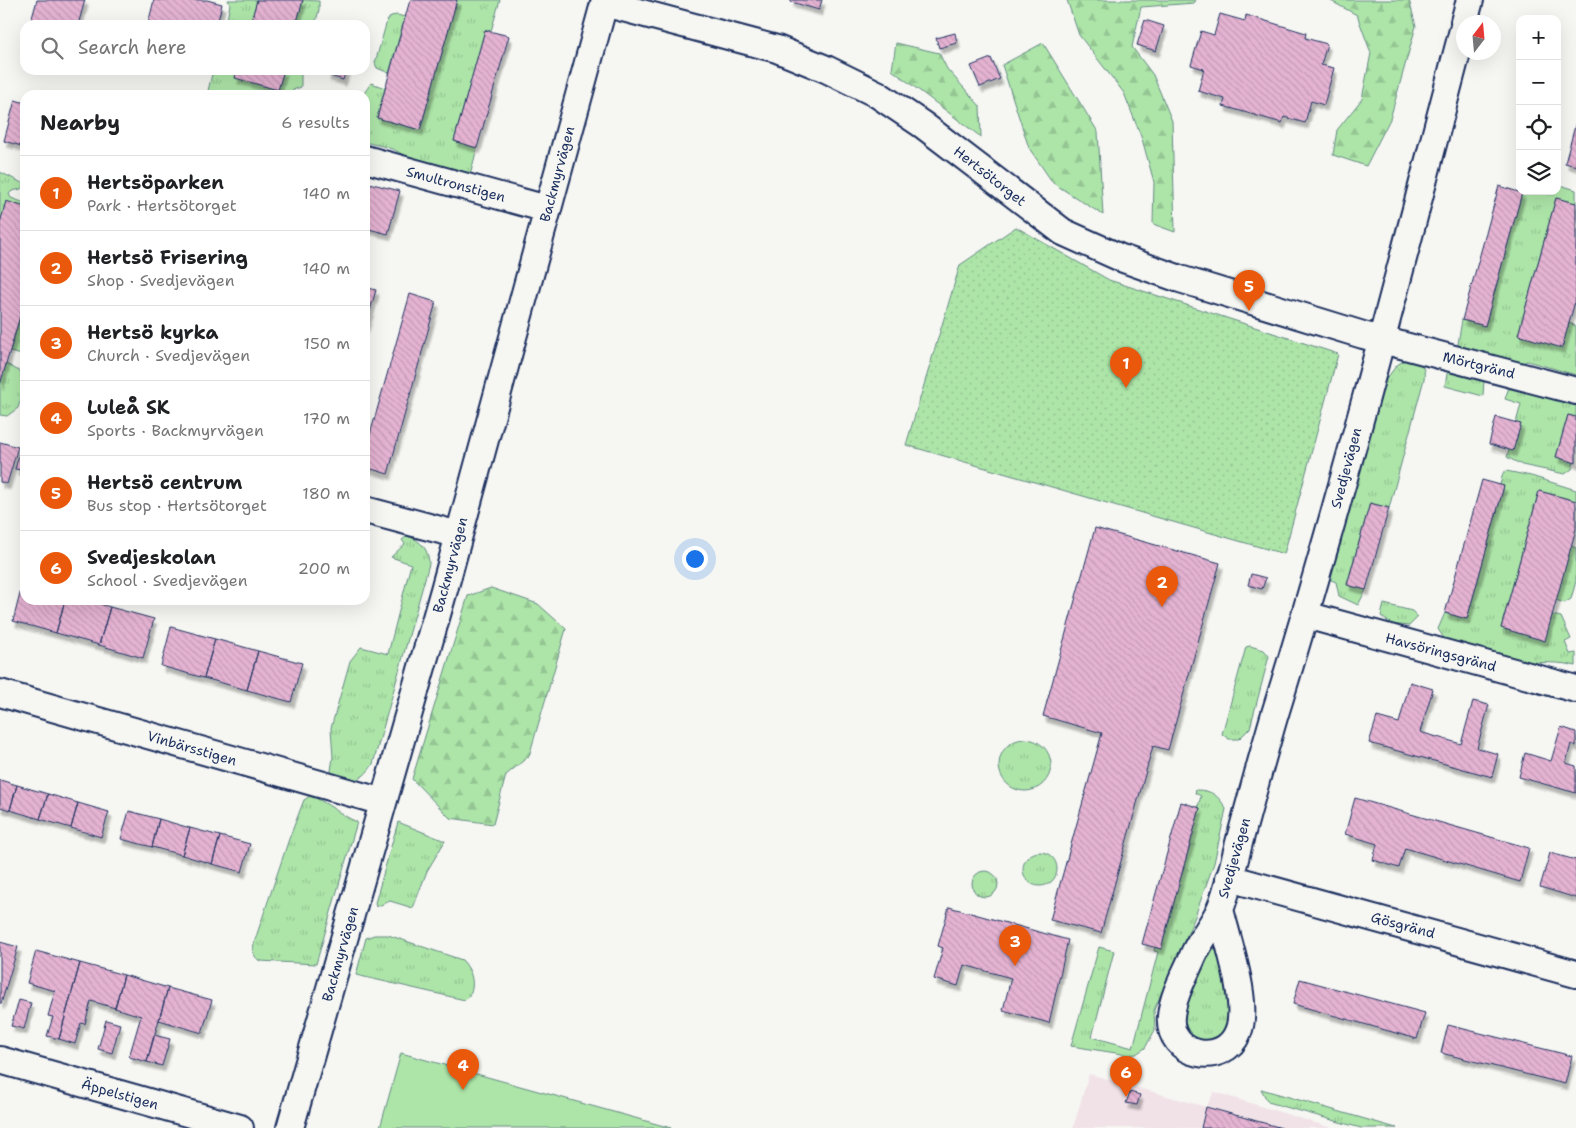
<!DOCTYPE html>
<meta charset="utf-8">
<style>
body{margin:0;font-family:"Shantell Sans",sans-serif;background:#f6f6f6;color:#202124}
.controls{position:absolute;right:15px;top:15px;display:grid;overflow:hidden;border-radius:10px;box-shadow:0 5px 20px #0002}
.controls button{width:45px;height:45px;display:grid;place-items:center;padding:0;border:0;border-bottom:1px solid #e0e0e0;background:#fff;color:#202124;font:25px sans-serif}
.compass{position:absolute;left:1456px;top:15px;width:45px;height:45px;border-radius:50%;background:#fff;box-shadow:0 5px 20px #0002;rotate:16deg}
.you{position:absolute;left:694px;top:558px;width:18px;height:18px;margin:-12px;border:4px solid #fff;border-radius:50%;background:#1a73e8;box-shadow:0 0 0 8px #1a73e833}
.badge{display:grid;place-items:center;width:32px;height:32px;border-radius:50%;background:#ea580c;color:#fff;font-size:16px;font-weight:700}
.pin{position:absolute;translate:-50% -41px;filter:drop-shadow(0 1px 2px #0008)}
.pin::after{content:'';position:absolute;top:26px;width:18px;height:15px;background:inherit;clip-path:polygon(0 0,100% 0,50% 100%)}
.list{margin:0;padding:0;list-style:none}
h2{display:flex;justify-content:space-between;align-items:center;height:65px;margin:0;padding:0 20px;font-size:21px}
h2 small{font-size:16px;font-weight:400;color:#757577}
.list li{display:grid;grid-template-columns:32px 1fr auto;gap:15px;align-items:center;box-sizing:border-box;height:75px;padding:0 20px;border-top:1px solid #e0e0e0}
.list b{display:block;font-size:19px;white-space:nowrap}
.list p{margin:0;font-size:16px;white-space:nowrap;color:#757577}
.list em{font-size:16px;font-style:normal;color:#757577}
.icon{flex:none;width:28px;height:28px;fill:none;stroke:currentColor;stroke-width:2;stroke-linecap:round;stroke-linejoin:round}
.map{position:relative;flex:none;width:1576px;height:1128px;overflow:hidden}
.search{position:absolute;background:#fff;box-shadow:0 5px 20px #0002;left:20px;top:20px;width:350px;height:55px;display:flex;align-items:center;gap:12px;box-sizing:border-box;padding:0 18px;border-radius:15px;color:#757577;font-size:19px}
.panel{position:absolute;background:#fff;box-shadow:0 5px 20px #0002;left:20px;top:90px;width:350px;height:515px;border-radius:15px}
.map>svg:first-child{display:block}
</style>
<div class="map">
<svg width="1576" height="1128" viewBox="0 0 1576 1128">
<defs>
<pattern id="grass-tufts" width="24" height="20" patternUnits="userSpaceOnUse" patternTransform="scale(1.25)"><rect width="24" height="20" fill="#ade5a8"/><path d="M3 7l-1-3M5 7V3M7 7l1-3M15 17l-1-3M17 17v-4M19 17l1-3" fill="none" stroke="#94c593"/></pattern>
<pattern id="forest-firs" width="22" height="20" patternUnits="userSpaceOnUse" patternTransform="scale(1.25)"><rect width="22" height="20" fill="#ade5a8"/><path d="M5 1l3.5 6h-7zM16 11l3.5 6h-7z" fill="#94c593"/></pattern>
<pattern id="park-dots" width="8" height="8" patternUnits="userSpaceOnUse" patternTransform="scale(1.25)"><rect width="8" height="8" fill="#ade5a8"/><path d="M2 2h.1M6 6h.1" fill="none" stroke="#94c593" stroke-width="1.8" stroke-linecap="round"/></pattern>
<pattern id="building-back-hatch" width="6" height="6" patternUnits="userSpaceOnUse" patternTransform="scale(1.25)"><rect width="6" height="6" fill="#e5b3d2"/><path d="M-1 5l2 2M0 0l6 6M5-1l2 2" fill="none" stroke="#c49ab7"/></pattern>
<filter id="shadow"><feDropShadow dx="3" dy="5.5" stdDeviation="1" flood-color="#0004"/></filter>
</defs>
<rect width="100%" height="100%" fill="#f6f6f2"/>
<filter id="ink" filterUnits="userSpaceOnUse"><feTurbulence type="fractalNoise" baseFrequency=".02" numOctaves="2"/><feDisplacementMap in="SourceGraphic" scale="10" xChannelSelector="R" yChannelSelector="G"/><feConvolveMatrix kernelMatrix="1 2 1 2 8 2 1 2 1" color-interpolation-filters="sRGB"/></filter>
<g filter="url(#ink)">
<!-- built -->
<path fill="#f1e2e8" d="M1089 1074 1206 1107 1214 1092 1332 1128H1073Z"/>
<!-- grass -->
<path fill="url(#grass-tufts)" stroke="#648a83" d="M228 0H257L250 25H226L230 4Z
M303 0 319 1V10L315 25H296Z
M457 0H500L491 31 485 30 454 141 477 148 471 172 467 175 406 160C400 147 378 146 365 142V95H363L371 83 385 88 377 118 420 130Z
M397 15 405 17 389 73 377 68 375 63 387 21 391 16Z
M213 70H237L236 78 278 90 284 70H298L301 73V87L293 90 294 95H207Z
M0 172 24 184 21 189 12 191 9 194 11 198 25 203V207L6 202 0 223Z
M1557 184 1576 190V203L1556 198 1518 335 1562 347 1569 323 1576 326V375L1527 361 1519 365 1461 349 1458 344 1462 320 1485 326 1522 193 1518 192 1520 186V191H1557Z
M23 307 25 308V353L22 355 10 352Z
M1408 358C1420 361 1426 366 1424 379L1389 508 1370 503 1347 584 1366 590 1358 605 1339 596 1336 582 1329 579 1384 382 1397 365Z
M6 364 21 372 22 395 18 408 7 416 0 415V385Z
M1451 370 1484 380 1483 396 1445 386 1447 374Z
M1512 387 1576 402V417L1568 415 1556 457 1574 462 1572 469 1565 474 1522 465 1507 457 1521 404 1505 399 1508 390Z
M1506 471 1531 476 1576 490V501L1539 491 1501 628 1544 640 1552 615 1561 617 1571 639 1565 642 1570 654 1576 653V666C1558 661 1543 664 1525 661 1498 657 1471 647 1445 640L1438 629 1445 613 1467 619 1504 486 1500 485 1503 473Z
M407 536C421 540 429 550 429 564L373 764C361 783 351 783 330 778L333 757 331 728 350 661 361 647 388 654 411 564 391 557 405 544 402 540Z
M1571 546 1576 548V581L1571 599 1564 603 1556 600Z
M1384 604 1412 611 1418 617 1409 626 1391 624 1381 616Z
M1250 646 1264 650 1269 656 1250 728 1239 739H1229L1222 734 1246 647Z
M999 765a26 26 0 1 1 52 0a26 26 0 1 1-52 0Z
M1196 790C1212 790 1219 796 1226 809L1214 863 1194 919 1154 1010 1155 1030 1145 1048 1136 1054 1129 1055 1071 1046 1099 947 1114 951 1092 1037 1133 1048 1158 952 1154 951 1155 947 1161 949 1200 808 1198 807 1201 796 1195 793Z
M310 796C326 801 340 815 357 822L316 964 260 961C249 954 254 944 257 934L289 839 304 800Z
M398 822 445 841 427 871 413 908 390 901 376 907 375 903Z
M1023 869a17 17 0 1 1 34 0a17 17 0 1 1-34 0Z
M972 884a13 13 0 1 1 26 0a13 13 0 1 1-26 0Z
M374 935H388L462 960C472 970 478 989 465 1000L356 975 366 938Z
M1214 948C1223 959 1231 997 1231 1012 1231 1020 1226 1030 1223 1038L1202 1044C1197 1041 1189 1037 1186 1032 1174 1017 1202 967 1210 951Z
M1261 1089 1396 1128H1397H1361L1268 1102Z"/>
<!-- forest -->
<path fill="url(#forest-firs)" stroke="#648a83" d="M1067 0H1196L1194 3 1141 7 1132 47 1153 75 1172 121 1175 232 1153 224 1154 182 1142 139 1124 93 1079 35Z
M1329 0H1409L1416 26 1390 119 1366 166 1333 155 1337 130 1362 99 1371 53 1357 15Z
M896 43 939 53 947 69 980 106 981 137 892 70Z
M1043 43 1098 132 1103 215 1053 183 1029 148 1002 65Z
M491 588 538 604 566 629 529 756 506 775 493 824 450 818 412 779 468 596Z"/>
<!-- park -->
<path fill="url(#park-dots)" stroke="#648a83" d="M1016 227 1109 280 1338 354 1284 554 906 445 960 265Z"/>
<!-- garden -->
<path fill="#ade5a8" stroke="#648a83" d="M401 1053 671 1128H380Z"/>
<!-- building -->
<path fill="url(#building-back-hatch)" stroke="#1b2f5e" filter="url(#shadow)" d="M37 0H85L78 25H30Z
M154 0H207L222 4 217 25H150L148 24Z
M257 0H303L296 25H250Z
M410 0H457L420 130 377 118Z
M791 0H822L819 10 791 2Z
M1220 14 1245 21 1246 15 1306 33 1305 38 1327 44 1321 65 1334 68 1324 105 1311 101 1305 123 1284 117 1282 123 1223 106 1225 99 1198 91 1204 69 1191 65 1201 31 1214 35Z
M1145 20 1164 26 1156 51 1137 45Z
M485 30 509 36 477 148 454 141Z
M955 33 957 43 939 48 936 38Z
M991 58 1000 79 980 87 971 66Z
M237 70H284L278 90 235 78Z
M329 70H346L343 80 327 75Z
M15 100 25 103V147L4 141Z
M1576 122V166L1565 163Z
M365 182 400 191 388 234 365 228Z
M1499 186 1522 193 1485 326 1462 320Z
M1556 198 1576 203V298L1562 348 1518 335Z
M6 201 25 207V299L0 385V223Z
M365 287 376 290 365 328Z
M410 294 436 302 388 474 365 467V452Z
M1568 415 1576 417V463L1556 457Z
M1496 417 1521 424 1513 451 1489 444Z
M0 442 18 447 7 484 0 482Z
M21 448 25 449V471L15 469Z
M1482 480 1504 486 1467 619 1445 613Z
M1539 491 1576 501V529L1545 641 1501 628Z
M1370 503 1389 508 1366 590 1347 585Z
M1095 528 1220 563 1168 750 1153 746 1101 933 1050 920 1102 733 1043 716Z
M1251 574 1266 578 1262 589 1248 585Z
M23 582 25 600H65L56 633 13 621Z
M65 600H87L110 607 99 645 56 633Z
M110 607 154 619 143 658 99 645Z
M171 627 215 639 204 678 161 666Z
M215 639 258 651 247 690 204 678Z
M258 651 302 663 291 702 247 690Z
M1410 682 1433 689 1420 732 1461 744 1473 701 1489 705 1477 748 1498 754 1492 777 1369 743 1377 717 1399 723Z
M1561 727 1576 732V746L1571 744 1566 763 1576 766V793L1519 777 1525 753 1551 761Z
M0 780 17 785 10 810 0 807Z
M17 785 48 794 40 819 10 810Z
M48 794 78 803 71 828 40 819Z
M1355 798 1529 848 1520 882 1405 848 1399 868 1373 860 1377 844 1345 834Z
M1181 802 1200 808 1161 949 1142 944Z
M78 803 109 812 101 837 71 828Z
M129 811 159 819 152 847 121 839Z
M159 819 190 828 182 855 152 847Z
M190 828 220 836 212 864 182 855Z
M220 836 250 844 242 872 212 864Z
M1550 853 1576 860V898L1540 887Z
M949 907 1068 940 1049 1023 1003 1010 1011 978 964 965 958 986 934 979 943 948 938 946Z
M0 942 18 947 1 1004 0 1003Z
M36 951 80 963 59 1039 47 1036 53 1017 48 1016 55 991 27 983Z
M80 963 124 975 115 1008 91 1001 85 1024 81 1023 75 1044 59 1039Z
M124 975 168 988 147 1062 129 1057 141 1016 115 1008Z
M1300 979 1425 1013 1417 1039 1293 1004Z
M168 988 212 1000 202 1033 159 1020Z
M19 1000 31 1003 24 1029 11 1026Z
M106 1020 120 1024 112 1053 98 1049Z
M1448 1025 1572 1056 1565 1084 1441 1053Z
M154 1035 170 1039 162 1066 147 1062Z
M1130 1092 1140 1095 1137 1105 1126 1103Z
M1206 1107 1282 1128H1201Z"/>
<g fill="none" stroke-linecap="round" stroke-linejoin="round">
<!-- minor casing -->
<g stroke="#1b2f5e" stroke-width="30">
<path id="minor" d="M604 3 777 49 826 69 877 94 923 125 1063 232 1121 258 1180 279 1363 335 1576 391
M1464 22 1470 0
M365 159 547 209
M365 510 459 535
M1306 615 1576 689
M0 693 383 802
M1229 878 1576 974
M1220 909C1227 940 1250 1004 1238 1032 1224 1068 1167 1057 1171 1016 1173 995 1185 975 1193 956 1200 939 1214 924 1221 907 1229 885 1234 862 1240 839 1251 799 1262 758 1274 717 1345 489 1403 257 1464 26
M0 1060 240 1128
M290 1128 444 590 605 0"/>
</g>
<!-- minor -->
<use href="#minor" stroke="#f6f6f2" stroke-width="26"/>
</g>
</g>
<g text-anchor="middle" stroke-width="5" stroke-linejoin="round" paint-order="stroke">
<!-- street labels -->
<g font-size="14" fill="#1b2f5e" stroke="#f6f6f2">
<text transform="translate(557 174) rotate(-75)" y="5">Backmyrvägen</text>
<text transform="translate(990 176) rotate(38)" y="5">Hertsötorget</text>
<text transform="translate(456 184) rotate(15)" y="5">Smultronstigen</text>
<text transform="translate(1479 365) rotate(14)" y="5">Mörtgränd</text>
<text transform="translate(1346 468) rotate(-75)" y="5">Svedjevägen</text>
<text transform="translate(450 565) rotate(-75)" y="5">Backmyrvägen</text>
<text transform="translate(1441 652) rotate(15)" y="5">Havsöringsgränd</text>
<text transform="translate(192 748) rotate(16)" y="5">Vinbärsstigen</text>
<text transform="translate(1234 858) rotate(-74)" y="5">Svedjevägen</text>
<text transform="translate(1403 925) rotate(15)" y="5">Gösgränd</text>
<text transform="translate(340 954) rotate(-74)" y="5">Backmyrvägen</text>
<text transform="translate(120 1094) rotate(16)" y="5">Äppelstigen</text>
</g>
</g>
</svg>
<div class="controls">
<button>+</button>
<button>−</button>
<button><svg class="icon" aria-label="locate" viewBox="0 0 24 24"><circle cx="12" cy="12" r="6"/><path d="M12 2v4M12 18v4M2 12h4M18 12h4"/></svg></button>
<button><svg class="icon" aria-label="layers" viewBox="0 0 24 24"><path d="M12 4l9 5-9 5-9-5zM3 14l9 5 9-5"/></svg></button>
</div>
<svg class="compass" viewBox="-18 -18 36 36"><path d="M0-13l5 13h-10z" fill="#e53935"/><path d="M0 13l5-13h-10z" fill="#757577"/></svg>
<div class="you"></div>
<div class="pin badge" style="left:1126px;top:388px">1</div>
<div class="pin badge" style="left:1162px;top:607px">2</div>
<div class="pin badge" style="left:1015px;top:966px">3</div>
<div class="pin badge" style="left:463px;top:1090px">4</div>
<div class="pin badge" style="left:1249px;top:311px">5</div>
<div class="pin badge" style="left:1126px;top:1097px">6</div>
<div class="search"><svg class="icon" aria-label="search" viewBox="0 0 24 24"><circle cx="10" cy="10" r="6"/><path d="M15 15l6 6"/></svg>Search here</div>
<section class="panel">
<h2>Nearby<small>6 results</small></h2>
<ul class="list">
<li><span class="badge">1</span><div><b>Hertsöparken</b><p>Park · Hertsötorget</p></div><em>140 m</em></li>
<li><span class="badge">2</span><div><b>Hertsö Frisering</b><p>Shop · Svedjevägen</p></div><em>140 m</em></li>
<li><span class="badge">3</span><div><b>Hertsö kyrka</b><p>Church · Svedjevägen</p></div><em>150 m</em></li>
<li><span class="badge">4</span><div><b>Luleå SK</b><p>Sports · Backmyrvägen</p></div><em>170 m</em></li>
<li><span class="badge">5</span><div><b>Hertsö centrum</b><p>Bus stop · Hertsötorget</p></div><em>180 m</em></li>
<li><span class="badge">6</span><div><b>Svedjeskolan</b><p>School · Svedjevägen</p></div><em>200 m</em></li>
</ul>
</section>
</div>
